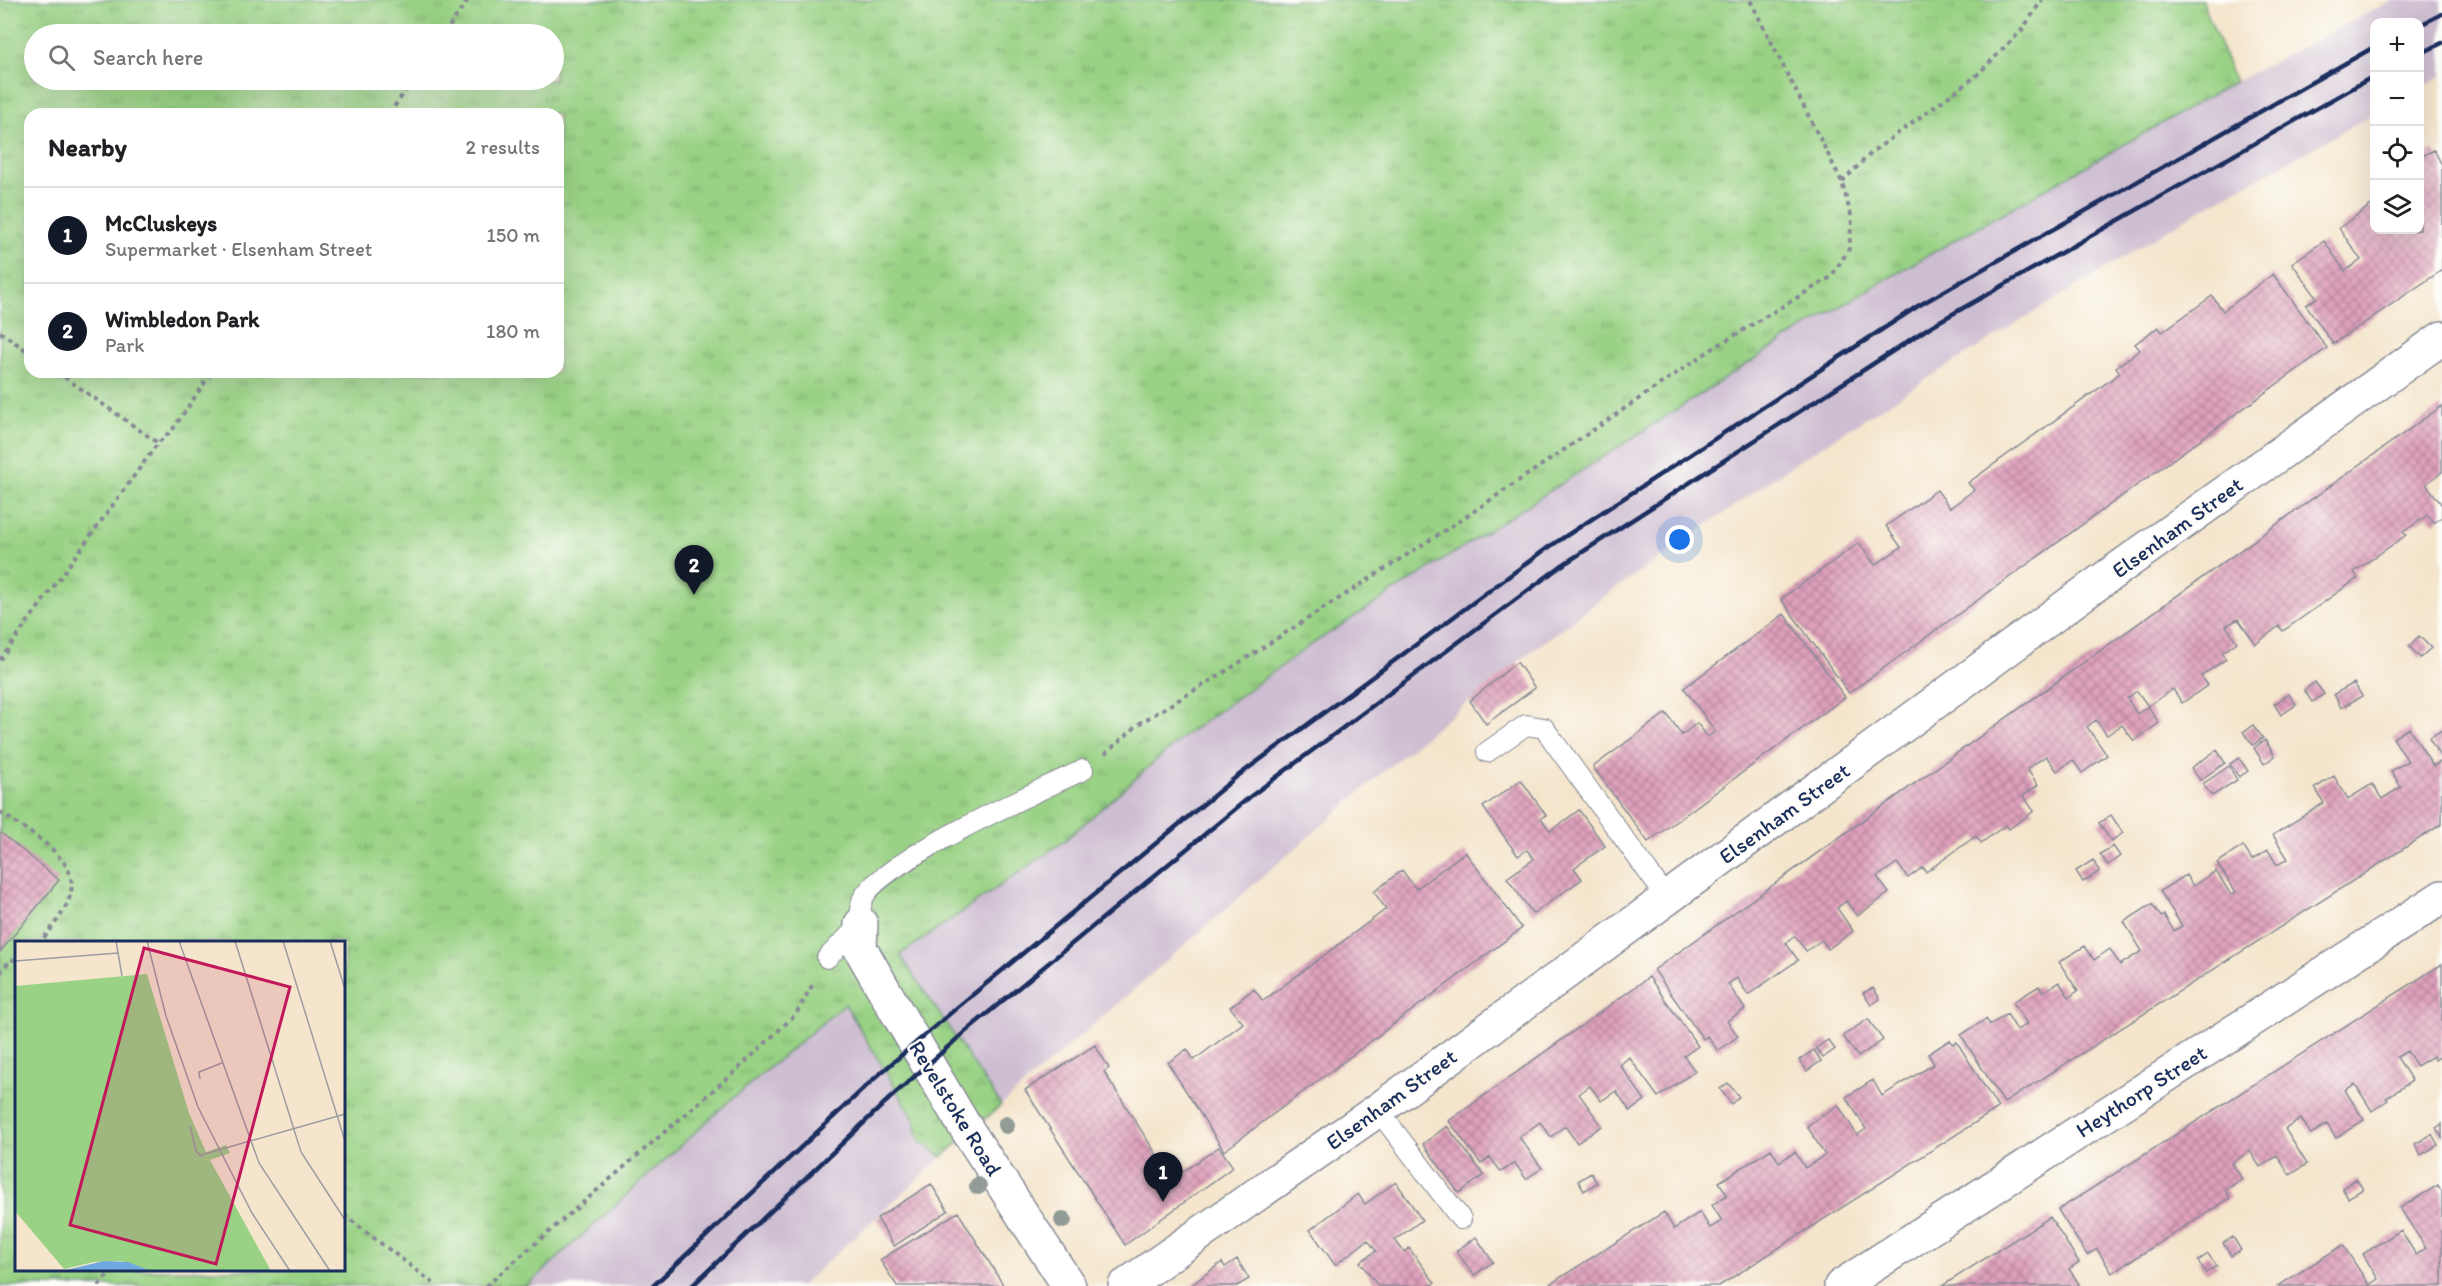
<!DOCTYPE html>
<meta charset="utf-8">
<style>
body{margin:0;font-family:Itim,sans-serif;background:#f6f6f6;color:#202124}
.controls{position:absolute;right:18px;top:18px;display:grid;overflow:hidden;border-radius:12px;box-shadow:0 6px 24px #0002}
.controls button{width:54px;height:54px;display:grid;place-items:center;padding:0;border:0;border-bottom:2px solid #e0e0e0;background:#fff;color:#202124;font:30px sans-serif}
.you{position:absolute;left:1680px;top:540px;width:21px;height:21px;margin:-15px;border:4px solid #fff;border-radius:50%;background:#1a73e8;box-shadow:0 0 0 9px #1a73e833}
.badge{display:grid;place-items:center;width:39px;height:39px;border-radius:50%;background:#111827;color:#fff;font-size:20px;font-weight:700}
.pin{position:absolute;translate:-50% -50px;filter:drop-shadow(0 2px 3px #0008)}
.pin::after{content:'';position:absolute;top:32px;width:21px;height:18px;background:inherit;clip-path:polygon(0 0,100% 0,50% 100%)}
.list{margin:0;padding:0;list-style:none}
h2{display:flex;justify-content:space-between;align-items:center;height:78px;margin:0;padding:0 24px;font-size:26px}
h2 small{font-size:20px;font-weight:400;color:#757577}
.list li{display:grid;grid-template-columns:39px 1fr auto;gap:18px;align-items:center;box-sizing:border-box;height:96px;padding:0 24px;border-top:2px solid #e0e0e0}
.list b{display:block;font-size:22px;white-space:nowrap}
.list p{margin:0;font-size:20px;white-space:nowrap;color:#757577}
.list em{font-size:20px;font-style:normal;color:#757577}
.icon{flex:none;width:33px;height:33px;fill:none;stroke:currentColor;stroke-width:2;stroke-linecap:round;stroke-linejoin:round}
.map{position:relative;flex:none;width:2442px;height:1286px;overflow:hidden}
.search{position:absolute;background:#fff;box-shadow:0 6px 24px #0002;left:24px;top:24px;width:540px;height:66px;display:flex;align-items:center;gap:15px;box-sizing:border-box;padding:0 21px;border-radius:33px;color:#757577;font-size:22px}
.panel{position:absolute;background:#fff;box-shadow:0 6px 24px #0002;left:24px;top:108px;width:540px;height:270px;border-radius:18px}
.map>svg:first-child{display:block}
</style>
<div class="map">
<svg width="2442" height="1286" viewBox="0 0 2442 1286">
<defs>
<pattern id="park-tufts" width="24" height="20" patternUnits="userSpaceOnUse" patternTransform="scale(1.5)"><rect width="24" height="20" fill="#99d284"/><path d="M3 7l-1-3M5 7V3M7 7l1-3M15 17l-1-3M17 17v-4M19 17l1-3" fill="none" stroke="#7cab6f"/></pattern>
<pattern id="building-cross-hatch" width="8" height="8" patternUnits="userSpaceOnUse" patternTransform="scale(1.5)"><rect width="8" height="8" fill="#dfa0bb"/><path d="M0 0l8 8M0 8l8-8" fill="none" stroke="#b4839b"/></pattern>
</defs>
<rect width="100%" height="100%" fill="#fdfcf7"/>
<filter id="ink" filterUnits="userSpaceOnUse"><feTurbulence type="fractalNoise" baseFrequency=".0167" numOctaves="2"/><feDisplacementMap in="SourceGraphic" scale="12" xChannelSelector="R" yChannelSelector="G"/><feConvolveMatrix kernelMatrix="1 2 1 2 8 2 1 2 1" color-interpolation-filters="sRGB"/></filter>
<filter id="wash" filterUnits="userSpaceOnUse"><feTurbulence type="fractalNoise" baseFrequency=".008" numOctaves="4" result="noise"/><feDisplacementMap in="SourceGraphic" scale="24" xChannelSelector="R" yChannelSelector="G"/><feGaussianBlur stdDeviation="1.35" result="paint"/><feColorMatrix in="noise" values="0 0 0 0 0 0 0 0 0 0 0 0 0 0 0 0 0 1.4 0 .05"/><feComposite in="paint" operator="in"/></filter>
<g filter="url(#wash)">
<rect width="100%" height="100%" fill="#f4e5cc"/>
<!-- railway -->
<path fill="#cebed1" d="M2393 0H2442V76L2420 89V22H2374V114L2193 214 1930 377 1800 460 1613 590 1517 662 1398 759 1001 1105 899 955 1063 842 1184 736 1312 644 1786 339 1902 270 2235 82Z
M846 1004 914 1119 920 1141 942 1157 801 1286H527L727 1103Z"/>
<!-- park -->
<path fill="url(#park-tufts)" stroke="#5a8071" stroke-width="1.5" fill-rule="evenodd" d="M0 0H2202L2235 82 1902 270 1786 339 1312 644 1184 736 1063 842 900 955 1001 1105 942 1157 920 1141 914 1119 845 1004 727 1103 527 1286H0ZM34 34H554V80H34ZM30 114H558V372H30ZM16 942H344V1270H16Z"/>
<g id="blocks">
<!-- building -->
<path fill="url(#building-cross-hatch)" d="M2434 150 2442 165V270L2333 344 2306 305 2317 298 2292 263 2324 241 2345 271 2361 260 2339 228 2374 203V230H2401L2404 232 2420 230V157Z
M2273 274 2327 348 1849 693 1781 599 1859 543 1875 565 1901 547 1886 526 1937 490 1950 508 1974 490 1968 483 2120 373 2116 367 2140 350 2135 344 2158 327 2162 332 2212 296 2223 311Z
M2442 406V472L2426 484 2442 505V517L2434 523 2428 515 2403 532 2406 535 2354 572 2358 578 2283 631 2279 626 2256 644 2238 619 2226 626 2237 642 2222 653 2226 659 2201 676 2208 685 2182 703 2173 689 2148 706 2137 691 2127 698 2137 714 2148 706 2159 723 2134 741 2122 725 2107 735 2096 720 2087 727 2107 755 2082 773 2073 760 2057 771 2046 756 2027 769 2038 785 2023 796 2034 811 2009 829 2006 825 1981 843 1976 836 1926 872 1923 867 1908 878 1897 863 1877 877 1889 893 1857 916 1846 901 1837 908 1853 931 1828 949 1822 940 1806 951 1795 936 1786 943 1798 960 1748 995 1737 978 1728 984 1745 1009 1727 1021 1738 1036 1718 1051 1707 1036 1703 1039 1654 970Z
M1784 614 1845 697 1648 842 1593 767 1666 713 1682 735 1697 723 1708 737 1715 731 1684 688Z
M2419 636 2431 648 2420 658 2409 646Z
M1517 662 1535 688 1486 724 1470 701Z
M2315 682 2324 694 2312 702 2304 690Z
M2354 683 2362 696 2341 708 2334 694Z
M2289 694 2296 705 2281 715 2274 704Z
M2253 725 2263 738 2253 745 2243 732Z
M2409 728 2433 766 2442 761V824L2004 1103 1961 1035 1986 1019 1990 1025 2007 1014 2017 1030 2027 1024 2013 1002 2039 986 2043 992 2059 982 2069 997 2078 991 2059 962 2085 946 2094 960 2110 949 2120 965 2142 951 2124 922 2152 904 2161 917 2164 915 2174 931 2182 926 2160 891 2186 875 2193 886 2216 871 2231 895 2236 892 2217 863 2243 846 2252 860 2268 850 2277 865 2288 859 2273 835 2324 803 2315 788 2334 776 2348 799 2372 784 2382 799 2401 787 2391 771 2408 761 2393 738Z
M2442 730V760L2429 738Z
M2265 740 2275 756 2264 764 2254 748Z
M2217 750 2225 763 2200 780 2191 768Z
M2239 758 2248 771 2239 777 2230 764Z
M2229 766 2237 780 2212 796 2203 784Z
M1521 780 1546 815 1541 818 1550 831 1579 810 1605 846 1574 868 1582 879 1533 914 1507 878 1534 859 1527 850 1518 856 1483 807Z
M2111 815 2123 833 2111 841 2099 823Z
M1 833 59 880 0 952V835Z
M2113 846 2120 856 2108 865 2100 854Z
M1465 852 1522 928 1224 1151 1168 1063 1187 1049 1194 1060 1243 1023 1230 1007 1254 989 1263 1001 1386 909 1374 892 1402 870 1416 889Z
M2093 860 2100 871 2083 882 2076 871Z
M2442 964V1056L2435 1060 2433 1056 2417 1066 2407 1051 2397 1057 2412 1081 2386 1098 2388 1100 2372 1111 2355 1084 2345 1090 2364 1120 2336 1138 2327 1124 2311 1134 2301 1119 2285 1129 2307 1164 2290 1175 2277 1156 2260 1167 2250 1151 2232 1163 2242 1179 2225 1190 2230 1198 2126 1264 2112 1273 2097 1249 2087 1255 2058 1210Z
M1649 977 1698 1046 1684 1056 1695 1071 1658 1097 1629 1057 1620 1065 1645 1100 1630 1111 1616 1091 1601 1101 1590 1086 1579 1094 1602 1126 1577 1143 1565 1126 1551 1137 1540 1122 1529 1130 1519 1137 1542 1168 1526 1179 1515 1163 1501 1172 1490 1157 1481 1164 1449 1121Z
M1873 988 1880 999 1871 1005 1863 993Z
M1868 1019 1883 1040 1858 1057 1843 1036Z
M1828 1040 1835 1049 1823 1058 1816 1048Z
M1950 1040 1953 1044 1957 1042 1998 1108 1719 1286H1547L1664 1212 1674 1229 1700 1212 1710 1228 1722 1221 1712 1205 1727 1195 1719 1182 1771 1149 1779 1162 1795 1152 1805 1168 1825 1155 1807 1126 1838 1105 1857 1135 1866 1129 1846 1097 1873 1080 1882 1096 1934 1064 1928 1054Z
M1095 1045 1109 1068 1104 1072 1172 1179 1219 1147 1233 1167 1125 1245 1025 1090Z
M1814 1050 1821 1061 1807 1071 1799 1060Z
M1728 1083 1739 1097 1731 1104 1720 1089Z
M2442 1124V1138L2436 1128Z
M1447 1126 1484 1175 1459 1193 1423 1144Z
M2432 1134 2438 1145 2421 1155 2415 1144Z
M1591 1173 1597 1183 1584 1191 1578 1181Z
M2356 1179 2363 1189 2348 1198 2342 1188Z
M1396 1182 1422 1220 1395 1240 1404 1252 1409 1248 1435 1283 1430 1286H1378L1360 1262 1376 1251 1368 1240 1335 1265 1310 1230 1358 1194 1365 1204Z
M931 1184 948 1211 894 1246 877 1218Z
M2438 1185 2442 1192V1286H2278L2343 1245 2369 1285 2378 1279 2363 1254 2377 1245 2401 1230 2416 1255 2426 1248 2400 1208Z
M958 1212 1004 1286H897L880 1260Z
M2050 1217 2079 1262 2069 1269 2079 1284 2077 1286H1942Z
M1476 1237 1493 1262 1474 1275 1456 1251Z
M2233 1237 2241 1250 2231 1256 2223 1243Z
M2208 1254 2217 1266 2206 1273 2198 1261Z
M1237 1259 1249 1279 1237 1286H1190L1222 1262 1225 1267Z"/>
</g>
</g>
<g filter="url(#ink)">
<use href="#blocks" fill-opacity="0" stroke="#888a95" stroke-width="1.5"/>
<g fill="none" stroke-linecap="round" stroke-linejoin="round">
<!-- service casing -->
<g stroke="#888a95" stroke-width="22">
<path id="service" d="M1487 752 1526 725 1544 728 1667 898
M827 958 861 924C861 917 860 907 862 901 873 865 1044 788 1083 770
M1378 1110 1461 1219"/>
</g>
<!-- minor casing -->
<g stroke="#888a95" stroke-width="36">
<path id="minor" d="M861 924 860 948 898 1014 962 1122 1069 1286
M1125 1286 1378 1110 2094 586 2442 338
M1841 1286 2442 897"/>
</g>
<!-- path -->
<path stroke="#888a95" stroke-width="4" stroke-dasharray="4.5 4.5" stroke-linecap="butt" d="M444 34 468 0
M389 114 413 80
M1842 182 1871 153 1975 77 2022 30 2042 0
M0 332 30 353
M57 372 158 443
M0 660 158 443 173 429 212 372
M1105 754 1140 723 1220 675 1464 518 1712 349 1831 277 1849 249 1852 219 1842 182 1750 0
M0 812C27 832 85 859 69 899 64 914 50 929 41 942
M0 973 11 959 16 961
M344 1215 437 1286
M99 1286 112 1270
M486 1286 739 1068 796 1014 814 982"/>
<!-- service -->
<use href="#service" stroke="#fff" stroke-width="20"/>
<!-- minor -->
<use href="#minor" stroke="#fff" stroke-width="33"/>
<!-- rail -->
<path stroke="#1b2f5e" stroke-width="4.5" d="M2420 25 2442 14
M2420 54 2442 43
M653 1286 876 1077 953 1011 1235 778 1546 549 1918 306 2374 47
M692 1286 889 1099 966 1031 1251 796 1561 566 1933 325 2374 76"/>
</g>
<!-- trees -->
<g fill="#929c96">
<circle cx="1006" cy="1125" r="9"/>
<circle cx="978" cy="1186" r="9"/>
<circle cx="1063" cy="1220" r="9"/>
</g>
</g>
<g text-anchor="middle" stroke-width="5" stroke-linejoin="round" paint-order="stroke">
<!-- street labels -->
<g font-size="22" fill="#1b2f5e" stroke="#fdfcf7">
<text transform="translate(2177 527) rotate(-36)" y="8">Elsenham Street</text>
<text transform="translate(1784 813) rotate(-36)" y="8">Elsenham Street</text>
<text transform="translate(2141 1091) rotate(-33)" y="8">Heythorp Street</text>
<text transform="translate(1391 1099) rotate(-36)" y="8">Elsenham Street</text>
<text transform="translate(956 1108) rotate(58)" y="8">Revelstoke Road</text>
</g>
</g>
<!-- overview -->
<g transform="translate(15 941)">
<rect width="330" height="330" fill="#f4e5cc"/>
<path d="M132 33 174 172 191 211 211 204 215 212 195 219 256 330H136L106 320 79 321 49 328 0 270V45Z" fill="#99d284"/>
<path d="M89 320 113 321 136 330H47Z" fill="#6fa9df"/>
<path fill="none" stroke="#9d9ca0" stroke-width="1.5" d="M101 0 107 35M132 0 151 75 183 166 237 272 275 330M164 0 244 222 315 330M220 0 286 211 330 279M268 0 330 200M315 0 330 48M0 20 103 12M185 138 184 131 207 122M175 185 181 210 187 216M186 214 330 173"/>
<path fill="#c2185b" fill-opacity="0.15" stroke="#c2185b" stroke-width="3" d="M129 7 275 46 201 323 55 284Z"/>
<rect width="330" height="330" fill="none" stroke="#1b2f5e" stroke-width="3"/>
</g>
</svg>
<div class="controls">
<button>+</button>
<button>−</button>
<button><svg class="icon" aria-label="locate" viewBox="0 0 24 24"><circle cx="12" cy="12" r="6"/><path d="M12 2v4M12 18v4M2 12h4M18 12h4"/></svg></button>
<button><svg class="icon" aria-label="layers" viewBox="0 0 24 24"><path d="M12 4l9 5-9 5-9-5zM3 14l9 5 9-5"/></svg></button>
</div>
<div class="you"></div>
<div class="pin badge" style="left:1163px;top:1202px">1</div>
<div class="pin badge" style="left:694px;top:595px">2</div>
<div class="search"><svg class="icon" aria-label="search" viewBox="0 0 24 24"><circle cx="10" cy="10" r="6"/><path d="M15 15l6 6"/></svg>Search here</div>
<section class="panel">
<h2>Nearby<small>2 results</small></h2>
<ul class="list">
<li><span class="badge">1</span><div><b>McCluskeys</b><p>Supermarket · Elsenham Street</p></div><em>150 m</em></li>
<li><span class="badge">2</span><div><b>Wimbledon Park</b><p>Park</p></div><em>180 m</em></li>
</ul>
</section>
</div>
